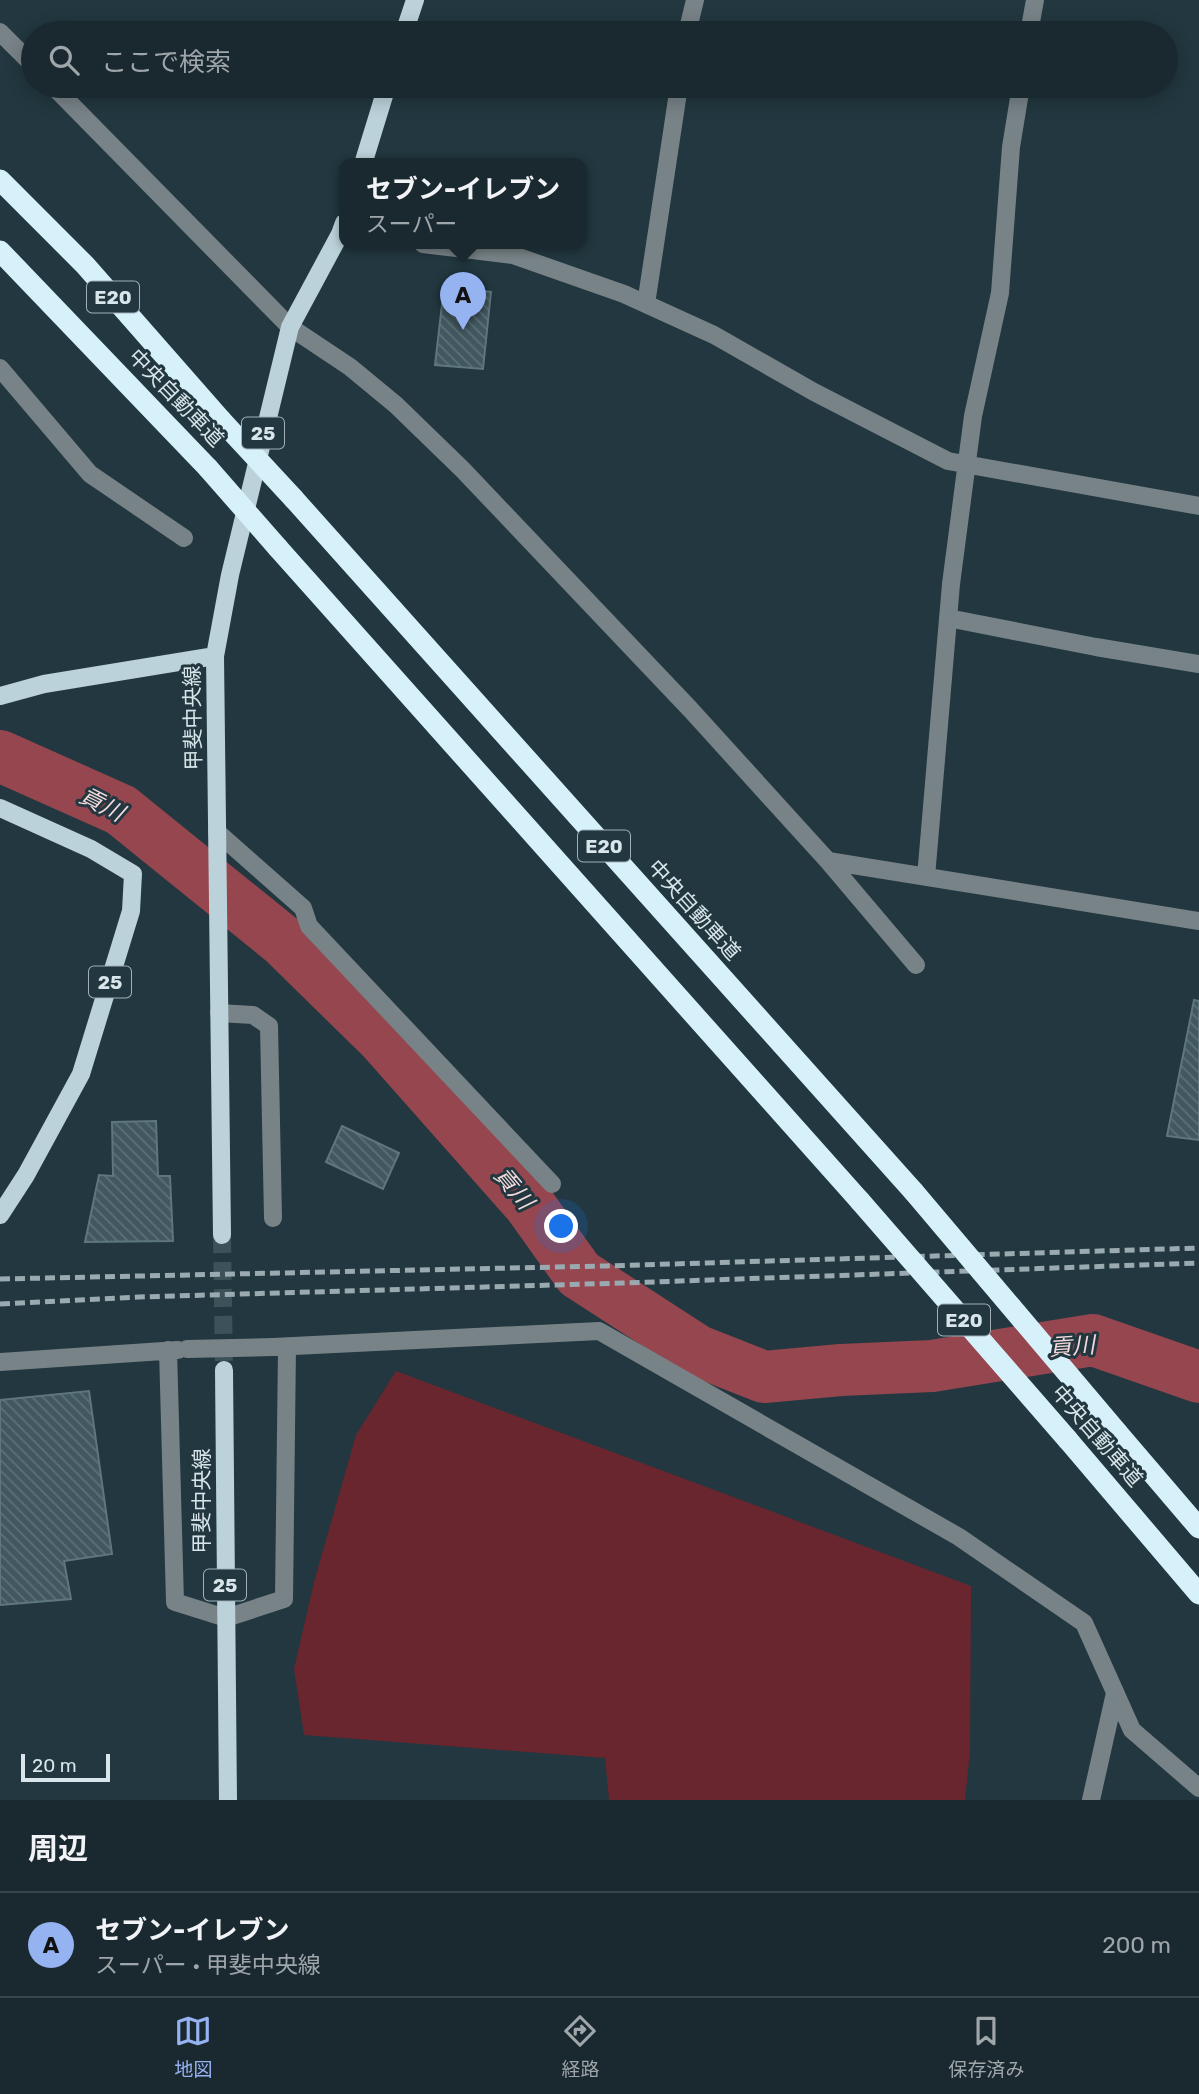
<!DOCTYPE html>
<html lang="ja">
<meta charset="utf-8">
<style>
body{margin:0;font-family:Rubik,"Noto Sans JP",sans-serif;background:#27353b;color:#f1f3f6}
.scale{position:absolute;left:21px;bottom:18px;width:89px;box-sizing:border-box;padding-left:7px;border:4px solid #d8e5ea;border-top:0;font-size:19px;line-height:24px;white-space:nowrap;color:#d8e5ea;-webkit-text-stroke:5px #22373f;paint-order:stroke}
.you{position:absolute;left:562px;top:1227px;width:24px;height:24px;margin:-18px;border:5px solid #fff;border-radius:50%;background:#1a73e8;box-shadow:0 0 0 10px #1a73e833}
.badge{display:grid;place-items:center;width:46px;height:46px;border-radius:50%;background:#95b2f1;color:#111;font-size:23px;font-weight:700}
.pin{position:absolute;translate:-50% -58px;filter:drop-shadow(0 2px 4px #0008)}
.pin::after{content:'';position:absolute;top:37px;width:24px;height:21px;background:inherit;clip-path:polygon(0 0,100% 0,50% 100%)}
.popup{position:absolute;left:339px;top:158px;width:248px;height:91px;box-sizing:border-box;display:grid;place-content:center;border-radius:14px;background:#1a292f;filter:drop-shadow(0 2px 5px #0005);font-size:23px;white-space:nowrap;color:#9fa6aa}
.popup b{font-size:26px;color:#f1f3f6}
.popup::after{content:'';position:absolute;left:50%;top:100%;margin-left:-14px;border:14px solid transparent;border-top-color:#1a292f}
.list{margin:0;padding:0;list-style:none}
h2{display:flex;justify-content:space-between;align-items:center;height:91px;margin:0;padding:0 28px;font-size:30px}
h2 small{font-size:23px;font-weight:400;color:#9fa6aa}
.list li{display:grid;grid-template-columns:46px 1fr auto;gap:21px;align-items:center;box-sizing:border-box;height:105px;padding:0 28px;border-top:2px solid #38454b}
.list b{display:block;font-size:26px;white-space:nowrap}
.list p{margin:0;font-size:23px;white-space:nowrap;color:#9fa6aa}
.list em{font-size:23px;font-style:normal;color:#9fa6aa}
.icon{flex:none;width:38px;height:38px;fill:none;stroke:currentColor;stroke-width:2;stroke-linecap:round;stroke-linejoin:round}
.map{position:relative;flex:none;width:1199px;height:1800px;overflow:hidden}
.search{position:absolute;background:#1a292f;box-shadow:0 4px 18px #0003;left:21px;right:21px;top:21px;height:77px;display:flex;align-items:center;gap:18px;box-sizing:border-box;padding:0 24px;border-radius:38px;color:#9fa6aa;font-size:26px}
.sheet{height:196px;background:#1a292f}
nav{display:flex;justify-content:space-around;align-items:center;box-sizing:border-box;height:98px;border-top:2px solid #38454b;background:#1a292f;font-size:19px;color:#9fa6aa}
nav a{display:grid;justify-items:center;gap:4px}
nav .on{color:#95b2f1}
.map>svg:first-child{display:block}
</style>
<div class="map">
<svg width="1199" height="1800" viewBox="0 0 1199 1800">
<defs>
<pattern id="building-back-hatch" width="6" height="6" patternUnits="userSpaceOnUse" patternTransform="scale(1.75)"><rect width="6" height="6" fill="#425860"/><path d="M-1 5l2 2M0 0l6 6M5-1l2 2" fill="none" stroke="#5d7077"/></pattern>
</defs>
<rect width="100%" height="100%" fill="#22373f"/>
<!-- grass -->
<path fill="#6a262f" d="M396 1371 971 1586 970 1751 965 1800H609L605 1758 304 1735 294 1669 314 1582 356 1435Z"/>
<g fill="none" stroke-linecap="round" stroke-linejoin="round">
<!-- river -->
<path stroke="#95464e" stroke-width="52" d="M0 756 121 810 283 941 383 1039 529 1204 579 1274 698 1351 764 1377 841 1370 932 1366 1093 1340 1199 1377"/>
</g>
<!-- building -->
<path fill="url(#building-back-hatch)" stroke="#5e767e" stroke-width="2" d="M444 287 491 292 483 369 435 365Z
M1194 1000 1199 1001V1140L1167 1136Z
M156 1121 158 1176H170L173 1241 85 1242 99 1175 113 1176 112 1122Z
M342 1126 399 1153 383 1189 326 1162Z
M89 1391 112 1554 64 1561 71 1599 0 1605V1400Z"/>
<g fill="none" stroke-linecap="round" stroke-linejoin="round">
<!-- major-tunnel -->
<path stroke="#3d5159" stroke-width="18" stroke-dasharray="18 9" stroke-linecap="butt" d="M222 1235 224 1370"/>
<!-- minor -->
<path stroke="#788387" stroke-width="18" d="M0 32 33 65
M687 33 695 0
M1029 33 1035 0
M53 86 290 327 350 367 396 405 463 470 690 709 828 861 916 965
M423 244 513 255 624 294 714 335 814 392 948 461 1199 506
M646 304 679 86
M0 368 90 474 184 538
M948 618 1096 647 1199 664
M217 832 303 908 309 926 552 1184
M828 861 1199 921
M926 877 951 584 973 416 1000 293 1011 147 1021 86
M219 1013 253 1015 269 1026 273 1218
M273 1347 599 1331 959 1537 1084 1623 1132 1730 1199 1788
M168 1350 175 1602 226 1618 284 1599 287 1347
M0 1362 178 1350
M1091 1800 1115 1693"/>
<!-- major -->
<path stroke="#bcd2da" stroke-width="18" d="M404 33 415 0
M363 164 387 86
M0 696 44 684 215 656
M0 808 91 849 133 874 131 911 81 1074 26 1175 0 1215
M222 1235 215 656 230 575 290 327 340 234 344 223
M224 1370 228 1800"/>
<!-- highway -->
<path stroke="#d7f1fb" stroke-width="21" d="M0 180 85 265 221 420
M0 251 208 468
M294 499 914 1192
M278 548 860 1201
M1117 1432 1199 1528
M1068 1440 1199 1594"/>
<!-- rail -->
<path stroke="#9aaab0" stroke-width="5" stroke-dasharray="10 5" stroke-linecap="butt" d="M0 1279 605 1266 1199 1248
M0 1304 139 1297 623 1283 1199 1263"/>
<!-- minor-bridge -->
<path stroke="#788387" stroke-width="18" d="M187 1349 273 1347"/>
<!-- highway-bridge -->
<path stroke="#d7f1fb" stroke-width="21" d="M221 420 294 499
M208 468 278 548
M914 1192 1117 1432
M860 1201 1068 1440"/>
</g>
<g text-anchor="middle" stroke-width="6" stroke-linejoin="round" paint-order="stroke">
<!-- shield labels -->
<g fill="#22373f" stroke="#a1b1b7" stroke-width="2">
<rect x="87" y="281.5" width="52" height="31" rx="5"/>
<rect x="242" y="417.5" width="42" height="31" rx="5"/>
<rect x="578" y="830.5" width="52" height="31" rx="5"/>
<rect x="89" y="966.5" width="42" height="31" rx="5"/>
<rect x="938" y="1304.5" width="52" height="31" rx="5"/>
<rect x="204" y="1569.5" width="42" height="31" rx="5"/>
</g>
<g font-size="19" font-weight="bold" fill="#d8e5ea">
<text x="113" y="304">E20</text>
<text x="263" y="440">25</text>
<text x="604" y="853">E20</text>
<text x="110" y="989">25</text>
<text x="964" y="1327">E20</text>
<text x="225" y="1592">25</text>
</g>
<!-- street labels -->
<g font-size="21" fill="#d8e5ea" stroke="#22373f">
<text transform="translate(176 398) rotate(46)" y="7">中央自動車道</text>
<text transform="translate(193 718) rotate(-91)" y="7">甲斐中央線</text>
<text transform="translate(694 910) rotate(48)" y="7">中央自動車道</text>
<text transform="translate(1097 1436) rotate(49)" y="7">中央自動車道</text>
<text transform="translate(202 1501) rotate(-90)" y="7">甲斐中央線</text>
</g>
<!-- water labels -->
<g font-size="23" font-style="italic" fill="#f2dadb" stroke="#22373f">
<text transform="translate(102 804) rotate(27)" y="8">貢川</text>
<text transform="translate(514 1188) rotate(50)" y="8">貢川</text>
<text transform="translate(1072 1346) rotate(-4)" y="8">貢川</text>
</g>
</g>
</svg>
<div class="scale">20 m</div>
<div class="you"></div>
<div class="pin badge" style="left:463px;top:330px">A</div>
<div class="popup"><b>セブン-イレブン</b>スーパー</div>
<div class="search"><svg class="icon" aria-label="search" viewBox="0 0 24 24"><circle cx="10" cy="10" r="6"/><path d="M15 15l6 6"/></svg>ここで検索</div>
</div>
<section class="sheet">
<h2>周辺<small></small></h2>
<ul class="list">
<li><span class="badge">A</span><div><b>セブン-イレブン</b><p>スーパー · 甲斐中央線</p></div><em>200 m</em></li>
</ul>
</section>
<nav>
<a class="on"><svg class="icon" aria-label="map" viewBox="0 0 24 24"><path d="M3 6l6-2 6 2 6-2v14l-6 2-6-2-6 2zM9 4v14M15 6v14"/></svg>地図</a>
<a><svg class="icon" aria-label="directions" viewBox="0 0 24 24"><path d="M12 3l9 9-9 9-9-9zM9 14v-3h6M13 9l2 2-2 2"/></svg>経路</a>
<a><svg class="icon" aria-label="saved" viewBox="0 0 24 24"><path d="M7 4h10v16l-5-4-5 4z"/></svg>保存済み</a>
</nav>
